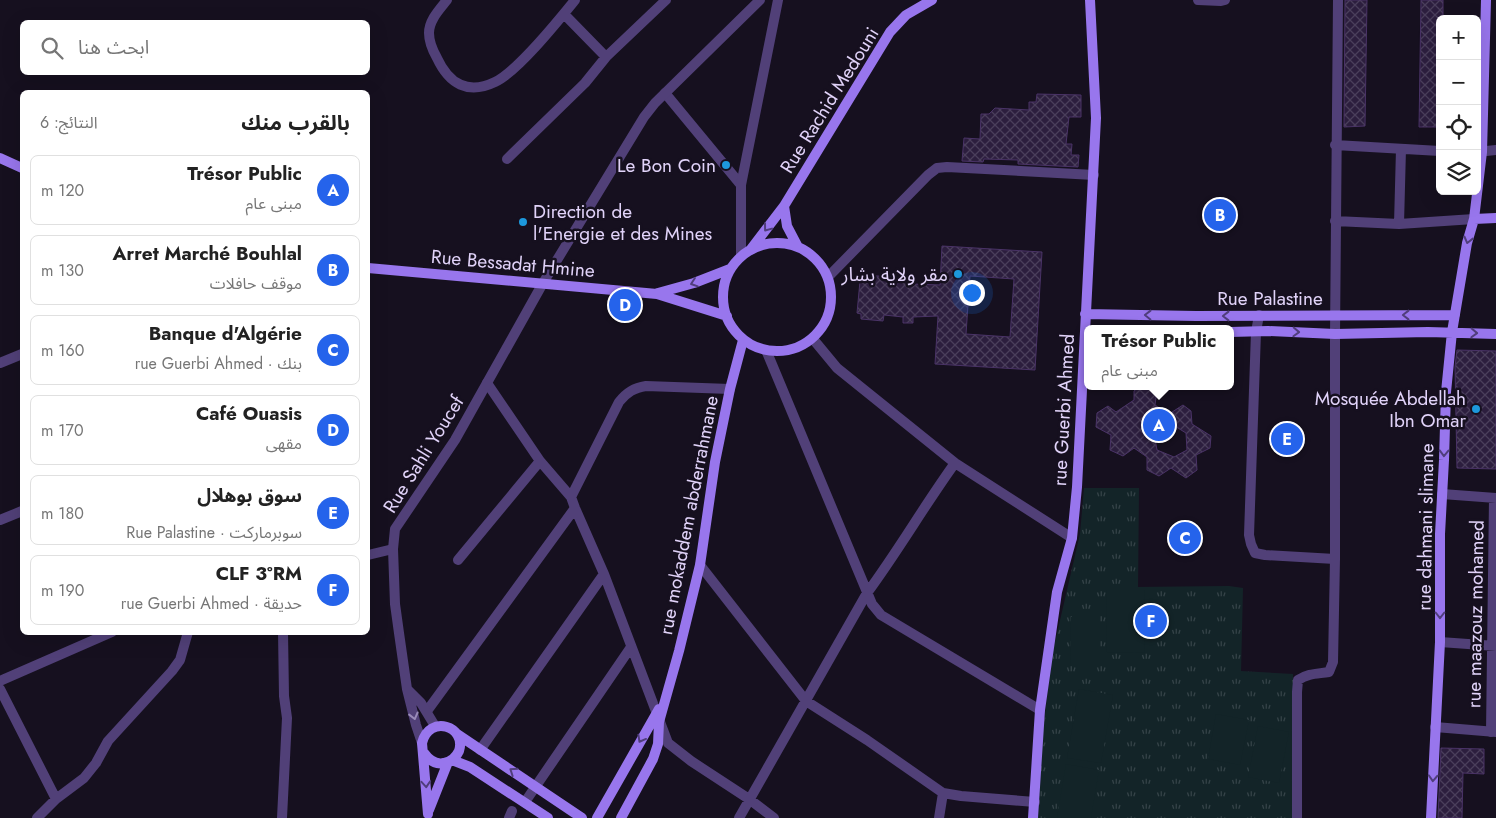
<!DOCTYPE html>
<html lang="ar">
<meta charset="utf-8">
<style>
body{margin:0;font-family:Jost,"Noto Sans Arabic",sans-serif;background:#f6f6f6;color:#222;direction:rtl}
.controls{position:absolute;right:15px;top:15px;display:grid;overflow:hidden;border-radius:8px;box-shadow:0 5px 20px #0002}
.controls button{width:45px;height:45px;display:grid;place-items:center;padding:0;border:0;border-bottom:1px solid #e0e0e0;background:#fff;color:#222;font:25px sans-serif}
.you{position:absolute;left:971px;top:292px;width:18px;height:18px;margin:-12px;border:4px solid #fff;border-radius:50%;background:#1a73e8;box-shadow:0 0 0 8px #1a73e833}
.badge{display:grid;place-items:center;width:32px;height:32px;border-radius:50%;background:#2563eb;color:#fff;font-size:16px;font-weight:700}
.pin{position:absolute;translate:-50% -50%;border:2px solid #fff;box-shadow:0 1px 5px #0006}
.popup{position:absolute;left:1084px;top:325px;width:150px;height:65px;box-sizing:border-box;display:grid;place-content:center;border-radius:8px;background:#fff;filter:drop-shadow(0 1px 4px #0005);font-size:16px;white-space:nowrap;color:#767676}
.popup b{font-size:19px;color:#222}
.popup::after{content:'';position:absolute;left:50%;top:100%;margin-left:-10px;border:10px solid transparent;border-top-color:#fff}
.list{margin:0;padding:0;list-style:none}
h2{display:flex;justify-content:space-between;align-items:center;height:65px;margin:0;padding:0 20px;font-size:21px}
h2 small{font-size:16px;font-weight:400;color:#767676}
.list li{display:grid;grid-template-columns:32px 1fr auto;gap:15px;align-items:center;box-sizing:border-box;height:70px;margin:0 10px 10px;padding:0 10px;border:1px solid #e0e0e0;border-radius:8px}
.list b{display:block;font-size:19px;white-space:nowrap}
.list p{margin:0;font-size:16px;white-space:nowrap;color:#767676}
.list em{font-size:16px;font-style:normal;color:#767676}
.icon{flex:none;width:28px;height:28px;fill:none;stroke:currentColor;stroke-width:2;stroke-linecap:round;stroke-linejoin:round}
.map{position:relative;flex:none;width:1496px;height:818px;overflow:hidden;direction:ltr}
.search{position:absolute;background:#fff;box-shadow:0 5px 20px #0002;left:20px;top:20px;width:350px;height:55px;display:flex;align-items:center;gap:12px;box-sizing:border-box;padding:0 18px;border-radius:8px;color:#767676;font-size:19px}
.panel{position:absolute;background:#fff;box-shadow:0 5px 20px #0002;left:20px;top:90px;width:350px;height:545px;border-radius:8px;direction:rtl}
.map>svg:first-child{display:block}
</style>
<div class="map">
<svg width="1496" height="818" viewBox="0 0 1496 818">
<defs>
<pattern id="grass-tufts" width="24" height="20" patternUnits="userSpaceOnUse" patternTransform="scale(1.25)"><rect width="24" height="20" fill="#132428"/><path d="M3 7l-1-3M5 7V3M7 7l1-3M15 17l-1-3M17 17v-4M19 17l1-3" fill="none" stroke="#354348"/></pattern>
<pattern id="building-cross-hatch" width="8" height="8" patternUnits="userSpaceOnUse" patternTransform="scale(1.25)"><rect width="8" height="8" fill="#2c1e3e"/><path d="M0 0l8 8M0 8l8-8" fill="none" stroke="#4a3e5b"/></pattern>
</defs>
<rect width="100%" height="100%" fill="#16101f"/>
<!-- grass -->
<path fill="url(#grass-tufts)" d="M1084 488H1139L1138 587 1229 586 1243 588 1241 671 1293 674V818H1038L1040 757 1052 655 1080 534Z"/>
<!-- pitch -->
<path fill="#132428" d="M1107 590H1145L1144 653 1106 652Z
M1071 617H1100V666H1070Z
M1079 689 1113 695 1101 763 1067 758Z
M1216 714 1249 720 1240 765 1208 759Z
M1258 726 1289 732 1279 783 1248 777Z
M1066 764 1099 770 1091 818H1057Z"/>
<!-- building -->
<path fill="url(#building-cross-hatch)" stroke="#4a3367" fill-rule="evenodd" d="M1345 0H1367L1365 126 1344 127Z
M1421 0H1443V19H1440V127H1419Z
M1037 94 1081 95V117H1069L1066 144H1072L1071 155H1079L1078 167 1018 164V160L984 159 983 162 962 161 964 138 980 139 981 114H989L995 108 1029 110V102H1036Z
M942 246 1042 252 1035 370 935 364 938 316 913 317V323H903V317L884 315 883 321 861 319V314L857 313 860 281H864V275L891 277V286L911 279 913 284 940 285ZM970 276 1014 279 1010 337 966 334Z
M1457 350 1496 351V469L1457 468 1455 367Z
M1140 386H1152L1157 390 1155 405 1169 414 1183 405 1191 411 1192 424 1211 436 1210 448 1196 455 1197 470 1186 478 1171 468 1159 476 1147 470V457L1134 448 1123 456 1110 450 1111 435 1096 427 1097 413 1108 406 1116 412 1134 400V391ZM1173 425 1186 433 1187 450 1174 457 1157 450 1154 432Z
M1441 748 1484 749V774L1463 773 1462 818H1438Z"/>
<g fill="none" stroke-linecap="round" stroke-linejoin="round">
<!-- minor -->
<path stroke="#514078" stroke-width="10" d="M447 0C440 9 429 20 429 33 429 42 433 51 437 58 449 84 468 95 495 82 518 71 558 21 575 0
M564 14 606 57
M665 93 741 185
M507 159 585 83 606 57 666 0
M828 277 928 175 937 168 947 167 1094 175
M1259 315 1256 332 1249 535 1251 544 1255 553 1265 555 1335 559
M813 339 837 368 955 463 1072 538
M766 350 872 604 881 615 1040 710
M0 363 22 354
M487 383 540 461
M1442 494 1496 498
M571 497 575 508 604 574 668 743 691 761 749 799 774 818
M0 520 22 511
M368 555 393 549
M458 560 540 461 571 497 619 402C627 392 634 388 646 386L730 389
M700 565 806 701 867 740 943 793 961 796 1035 802
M1440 642 1496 646
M0 681 112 632
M0 689 56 799
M427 711 575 508
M1491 732 1494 498
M480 750 604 574
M525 802 631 647
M37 818 56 799 84 778 96 763 108 741 172 671 180 660 188 632
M282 818 287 718 284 696 283 632
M509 818 512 811
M739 818 867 593C898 551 924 506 955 463
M939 818 943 793
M1297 818V692L1298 680C1309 673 1317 674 1329 672L1333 662 1335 559V334"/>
<!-- tertiary -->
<path stroke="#514078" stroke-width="10" d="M1198 0 1221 1 1225 0
M1335 145 1440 151
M1477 152 1496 150
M1335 221 1399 224 1474 219
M1399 224 1401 149
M741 256V185L778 0
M1335 334 1338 0
M408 690 421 703 435 726
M1435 727 1496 732
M422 743 416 725 407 689 399 633 395 604 393 549 395 529 455 440 543 283 644 117 655 103 760 0"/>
<!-- secondary -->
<path stroke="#9876ed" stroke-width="10" d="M0 158 22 168
M784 206 787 226 798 247
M1474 219 1496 218
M723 297a54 54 0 1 1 108 0a54 54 0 1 1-108 0Z
M751 249 784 206 890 32 906 15 932 0
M368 268 657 294 727 316
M658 293 694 283 730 269
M1085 314 1196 316 1455 315
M1230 332 1268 331 1335 334 1428 332 1496 334
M457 734 582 818
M424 753C429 760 435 765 444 763 451 762 456 757 459 751 467 726 429 714 422 743L428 814
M452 760 470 767 548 818
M429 810 448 762
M597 818 659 709
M621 818 653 759 658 744 659 722 679 651 700 565 715 462 730 389 743 340
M1033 818 1040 710 1057 592 1072 538 1077 487 1096 118 1090 0
M1431 818 1440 642V534L1444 460 1446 392 1452 332 1467 243 1474 219 1482 152 1486 0"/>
</g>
<!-- one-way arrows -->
<defs><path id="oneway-chevron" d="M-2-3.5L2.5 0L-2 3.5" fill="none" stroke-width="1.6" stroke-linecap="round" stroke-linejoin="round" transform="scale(1.25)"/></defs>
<g stroke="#503e7c">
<use href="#oneway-chevron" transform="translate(767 228) rotate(127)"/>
<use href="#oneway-chevron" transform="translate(1468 240) rotate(104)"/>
<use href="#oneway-chevron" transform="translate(694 283) rotate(161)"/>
<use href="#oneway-chevron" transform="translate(1148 315) rotate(-179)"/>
<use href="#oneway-chevron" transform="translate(1406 315) rotate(180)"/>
<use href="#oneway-chevron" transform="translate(1226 316) rotate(180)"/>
<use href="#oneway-chevron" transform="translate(1296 332) rotate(2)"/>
<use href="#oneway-chevron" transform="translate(1474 333) rotate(2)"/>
<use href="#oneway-chevron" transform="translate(1444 453) rotate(91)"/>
<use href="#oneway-chevron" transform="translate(1440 615) rotate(90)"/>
<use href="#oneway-chevron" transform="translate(641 739) rotate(119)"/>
<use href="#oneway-chevron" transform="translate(513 771) rotate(-146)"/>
<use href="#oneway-chevron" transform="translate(1433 778) rotate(93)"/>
<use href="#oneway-chevron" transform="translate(426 784) rotate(86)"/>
</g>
<use stroke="#998ab8" href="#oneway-chevron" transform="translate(414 716) rotate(76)"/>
<!-- markers -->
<g fill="#1d98dc" stroke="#16101f" stroke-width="2">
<circle cx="726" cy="165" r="5"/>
<circle cx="523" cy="222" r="5"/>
<circle cx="958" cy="274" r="5"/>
<circle cx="1476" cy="409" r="5"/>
</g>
<g text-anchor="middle" stroke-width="5" stroke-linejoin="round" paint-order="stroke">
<!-- street labels -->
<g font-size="19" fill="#e1d3f9" stroke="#16101f">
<text transform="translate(829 100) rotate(-58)" y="7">Rue Rachid Medouni</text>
<text transform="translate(513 263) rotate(5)" y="7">Rue Bessadat Hmine</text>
<text x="1270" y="305">Rue Palastine</text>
<text transform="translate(1063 410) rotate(-87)" y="7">rue Guerbi Ahmed</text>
<text transform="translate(423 454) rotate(-58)" y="7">Rue Sahli Youcef</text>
<text transform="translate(688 515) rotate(-79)" y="7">rue mokaddem abderrahmane</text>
<text transform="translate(1425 527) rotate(-89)" y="7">rue dahmani slimane</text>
<text transform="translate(1475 614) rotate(-89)" y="7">rue maazouz mohamed</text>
</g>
<!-- poi labels -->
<g font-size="19" fill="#e1d3f9" stroke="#16101f" text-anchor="end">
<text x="716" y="172">Le Bon Coin</text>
<text x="533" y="218" text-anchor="start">Direction de<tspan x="533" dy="22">l'Energie et des Mines</tspan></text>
<text x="948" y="281">مقر ولاية بشار</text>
<text x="1466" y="405">Mosquée Abdellah<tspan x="1466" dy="22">Ibn Omar</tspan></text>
</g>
</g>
</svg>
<div class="controls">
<button>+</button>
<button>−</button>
<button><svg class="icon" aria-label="locate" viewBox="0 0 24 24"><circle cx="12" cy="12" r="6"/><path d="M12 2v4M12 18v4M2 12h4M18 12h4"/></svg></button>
<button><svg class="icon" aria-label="layers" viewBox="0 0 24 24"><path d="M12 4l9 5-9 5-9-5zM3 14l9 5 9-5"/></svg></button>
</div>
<div class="you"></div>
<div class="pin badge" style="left:1159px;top:425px">A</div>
<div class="popup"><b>Trésor Public</b>مبنى عام</div>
<div class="pin badge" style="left:1220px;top:215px">B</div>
<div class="pin badge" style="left:1185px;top:538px">C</div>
<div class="pin badge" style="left:625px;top:305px">D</div>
<div class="pin badge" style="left:1287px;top:439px">E</div>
<div class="pin badge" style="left:1151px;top:621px">F</div>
<div class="search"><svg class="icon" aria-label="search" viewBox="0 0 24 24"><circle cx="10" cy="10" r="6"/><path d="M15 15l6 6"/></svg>ابحث هنا</div>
<section class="panel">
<h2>بالقرب منك<small>النتائج: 6</small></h2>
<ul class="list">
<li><span class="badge">A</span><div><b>Trésor Public</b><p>مبنى عام</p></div><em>120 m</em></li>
<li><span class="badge">B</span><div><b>Arret Marché Bouhlal</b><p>موقف حافلات</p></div><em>130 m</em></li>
<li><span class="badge">C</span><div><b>Banque d'Algérie</b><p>بنك · rue Guerbi Ahmed</p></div><em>160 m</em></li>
<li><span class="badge">D</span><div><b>Café Ouasis</b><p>مقهى</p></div><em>170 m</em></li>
<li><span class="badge">E</span><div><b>سوق بوهلال</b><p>سوبرماركت · Rue Palastine</p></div><em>180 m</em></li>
<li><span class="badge">F</span><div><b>CLF 3°RM</b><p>حديقة · rue Guerbi Ahmed</p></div><em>190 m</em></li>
</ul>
</section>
</div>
